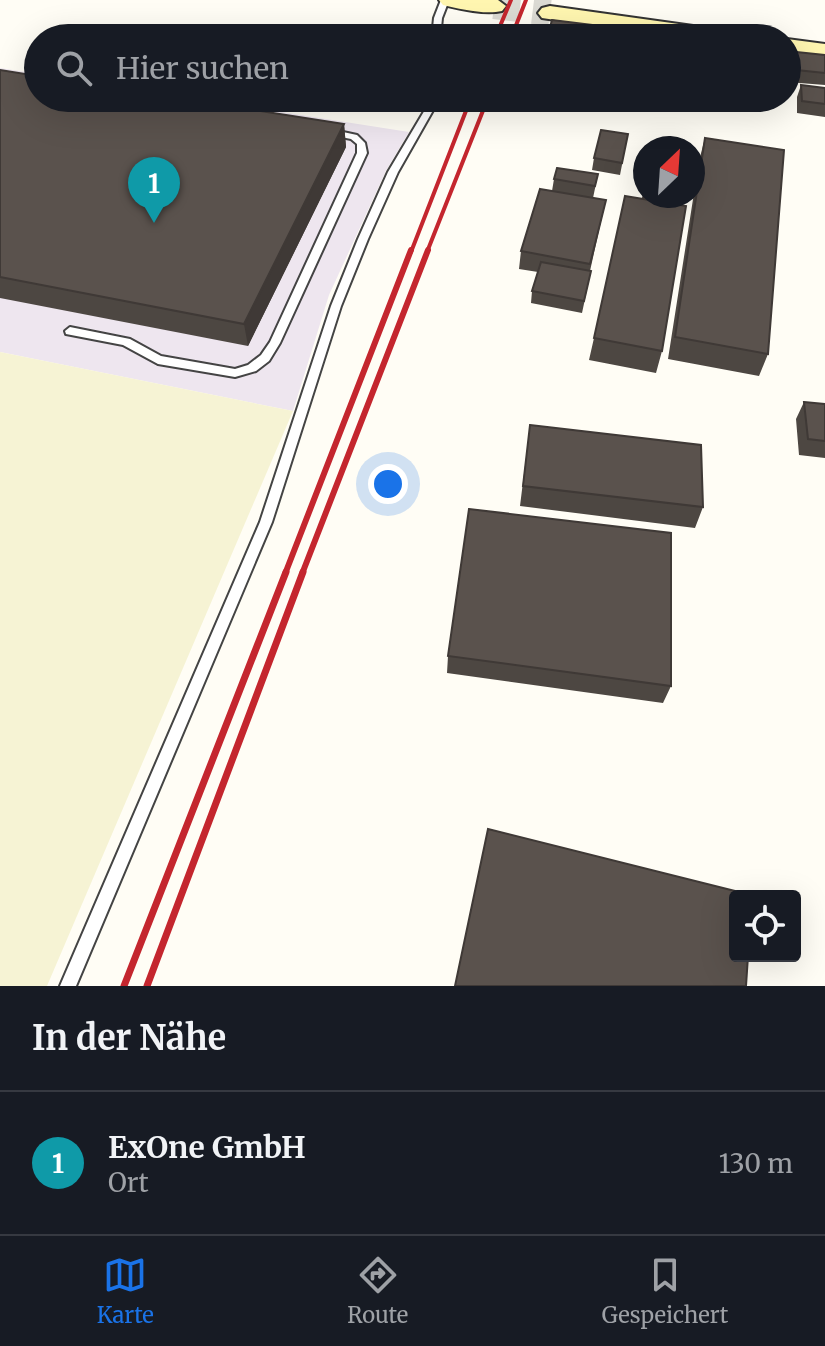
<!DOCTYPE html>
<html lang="de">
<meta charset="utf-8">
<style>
body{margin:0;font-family:Merriweather,serif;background:#242831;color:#f1f3f6}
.controls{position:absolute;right:24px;bottom:24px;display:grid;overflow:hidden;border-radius:8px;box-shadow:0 8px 32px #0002}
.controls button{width:72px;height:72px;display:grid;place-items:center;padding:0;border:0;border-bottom:2px solid #363941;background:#171b24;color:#f1f3f6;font:40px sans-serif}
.compass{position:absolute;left:633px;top:136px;width:72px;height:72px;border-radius:50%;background:#171b24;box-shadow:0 8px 32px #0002;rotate:25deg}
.you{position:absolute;left:388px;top:484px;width:28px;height:28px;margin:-20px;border:6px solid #fff;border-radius:50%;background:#1a73e8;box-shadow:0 0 0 12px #1a73e833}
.badge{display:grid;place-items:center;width:52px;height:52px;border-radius:50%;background:#1a73e8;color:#fff;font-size:26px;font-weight:700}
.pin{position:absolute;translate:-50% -66px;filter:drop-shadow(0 2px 4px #0008)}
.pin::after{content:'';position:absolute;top:42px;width:28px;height:24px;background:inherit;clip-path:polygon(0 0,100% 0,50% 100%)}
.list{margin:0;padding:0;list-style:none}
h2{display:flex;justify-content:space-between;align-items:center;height:104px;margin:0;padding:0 32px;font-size:34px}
h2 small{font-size:26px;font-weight:400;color:#9ea1a6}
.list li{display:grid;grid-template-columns:52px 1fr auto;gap:24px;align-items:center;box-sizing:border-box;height:144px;padding:0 32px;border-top:2px solid #363941}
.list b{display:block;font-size:30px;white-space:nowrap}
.list p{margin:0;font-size:26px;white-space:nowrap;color:#9ea1a6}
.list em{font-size:26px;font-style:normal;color:#9ea1a6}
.icon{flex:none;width:44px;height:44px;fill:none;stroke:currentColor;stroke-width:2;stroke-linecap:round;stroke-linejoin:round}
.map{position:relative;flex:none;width:825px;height:986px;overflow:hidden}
.search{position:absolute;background:#171b24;box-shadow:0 8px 32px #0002;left:24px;right:24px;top:24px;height:88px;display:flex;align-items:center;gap:20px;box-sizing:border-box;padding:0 28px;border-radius:44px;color:#9ea1a6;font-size:30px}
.sheet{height:248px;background:#171b24}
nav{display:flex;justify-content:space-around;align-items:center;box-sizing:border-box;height:112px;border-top:2px solid #363941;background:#171b24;font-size:22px;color:#9ea1a6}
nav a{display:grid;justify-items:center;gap:4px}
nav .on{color:#1a73e8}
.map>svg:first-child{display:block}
</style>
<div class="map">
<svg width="825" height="986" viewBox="0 0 825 986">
<rect width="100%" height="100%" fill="#fffdf5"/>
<!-- industrial -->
<path fill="#eee6ef" d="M0 68 38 74V98H191L409 132 386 171 329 295 293 411 0 352Z"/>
<!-- farmland -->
<path fill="#f6f3d4" d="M0 352 293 411 47 986H0Z"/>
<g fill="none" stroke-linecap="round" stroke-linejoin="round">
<!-- secondary-tunnel -->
<path stroke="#dbdad3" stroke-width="26" stroke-dasharray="26 13" stroke-linecap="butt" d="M494 6 550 13"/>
<!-- service casing -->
<g stroke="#444" stroke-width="4">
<path id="service" d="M441 0H449L442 18 440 38H432L434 18Z
M432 98H440L398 172 368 239 341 306 272 522 76 986H60L260 522 331 306 358 239 388 172Z
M329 129 357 135 365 143 367 153 280 343 269 361 256 371 235 377 158 364 123 345 66 334 65 331 70 327 130 339 161 356 235 369 248 365 261 355 270 342 357 153V144L351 139 326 134V130Z"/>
</g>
<!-- secondary casing -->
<g stroke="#333" stroke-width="4">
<path id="secondary" d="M439 0H498L506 6 502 11C485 15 460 9 443 5Z
M550 6 729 31 738 33 741 38H677L542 18 538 13 542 8Z
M787 39 825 44V58L787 53Z"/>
</g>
<!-- service -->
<use href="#service" fill="#fff" fill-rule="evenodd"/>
<!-- secondary -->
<use href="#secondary" fill="#fff6b0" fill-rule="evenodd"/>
<!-- rail-far2 -->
<path stroke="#c4262e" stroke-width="4" d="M495 38 511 0
M511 38 526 0
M411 252 471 98
M427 252 488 98"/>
<!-- rail-far1 -->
<path stroke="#c4262e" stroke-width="6" d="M285 574 411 250
M302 574 428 250"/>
<!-- rail -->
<path stroke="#c4262e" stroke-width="7" d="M124 986 286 572
M147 986 303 572"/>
</g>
<!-- wall -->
<path fill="#4d4742" d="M548 34 633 38H548Z
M787 51 825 55V85L787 82Z
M0 70 344 124 346 147 248 346 0 298Z
M801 85 825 88V117L797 113V97Z
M632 98H692L690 104Z
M724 98H741L740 104 724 102Z
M628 134 620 175 592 170 594 158Z
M705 138 768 354 759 376 668 359 699 161Z
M598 174 593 198 602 217 590 271H591L582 313 531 303 532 291 538 272 519 269 521 251 552 191 554 179Z
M594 338 662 351 656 373 589 360Z
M804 402 825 404V458L799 455 796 419Z
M530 425 703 507 695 528 520 506Z
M448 656 671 686 663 703 447 673Z"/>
<!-- shaded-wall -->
<path fill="#3f3936" d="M344 124 346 147 248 346 244 324Z"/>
<!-- building -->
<path fill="#5a524d" stroke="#3f3936" stroke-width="2" d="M552 20 634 30 632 38H574L548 34Z
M787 51 825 55V73L787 69Z
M0 70 38 76V98H176L344 124 244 324 0 277Z
M801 85 825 88V104L802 101Z
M601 130 628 134 622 163 594 158Z
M705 138 784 150 768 354 675 337Z
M557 168 598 174 595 186 554 179Z
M645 188V196H679L677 205 643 199Z
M540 189 606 200 590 264 521 251Z
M625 196 686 206 662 351 594 338Z
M541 262 591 271 584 301 532 291Z
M804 402 825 404V441L808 439Z
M530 425 701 445 703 507 523 486Z
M469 509 671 533V686L448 656Z
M488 829 751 895 735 896V956H748L746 986H455Z"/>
</svg>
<div class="controls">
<button><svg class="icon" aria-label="locate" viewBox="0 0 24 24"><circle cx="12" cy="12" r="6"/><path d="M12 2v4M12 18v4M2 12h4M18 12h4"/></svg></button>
</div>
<svg class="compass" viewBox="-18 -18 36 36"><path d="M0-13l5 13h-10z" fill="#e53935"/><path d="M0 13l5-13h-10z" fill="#9ea1a6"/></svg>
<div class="you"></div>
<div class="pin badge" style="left:154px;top:223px;background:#0f9aa8">1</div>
<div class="search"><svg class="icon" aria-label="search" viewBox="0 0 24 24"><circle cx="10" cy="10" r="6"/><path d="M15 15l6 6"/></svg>Hier suchen</div>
</div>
<section class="sheet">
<h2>In der Nähe<small></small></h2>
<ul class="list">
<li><span class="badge" style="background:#0f9aa8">1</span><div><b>ExOne GmbH</b><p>Ort</p></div><em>130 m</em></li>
</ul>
</section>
<nav>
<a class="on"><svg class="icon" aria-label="map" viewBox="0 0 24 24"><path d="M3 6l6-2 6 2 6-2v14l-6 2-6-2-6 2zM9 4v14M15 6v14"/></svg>Karte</a>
<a><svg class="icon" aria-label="directions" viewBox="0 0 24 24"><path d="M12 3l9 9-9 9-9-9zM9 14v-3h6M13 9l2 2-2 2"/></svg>Route</a>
<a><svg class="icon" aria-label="saved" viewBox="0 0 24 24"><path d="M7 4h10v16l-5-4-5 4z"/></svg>Gespeichert</a>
</nav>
